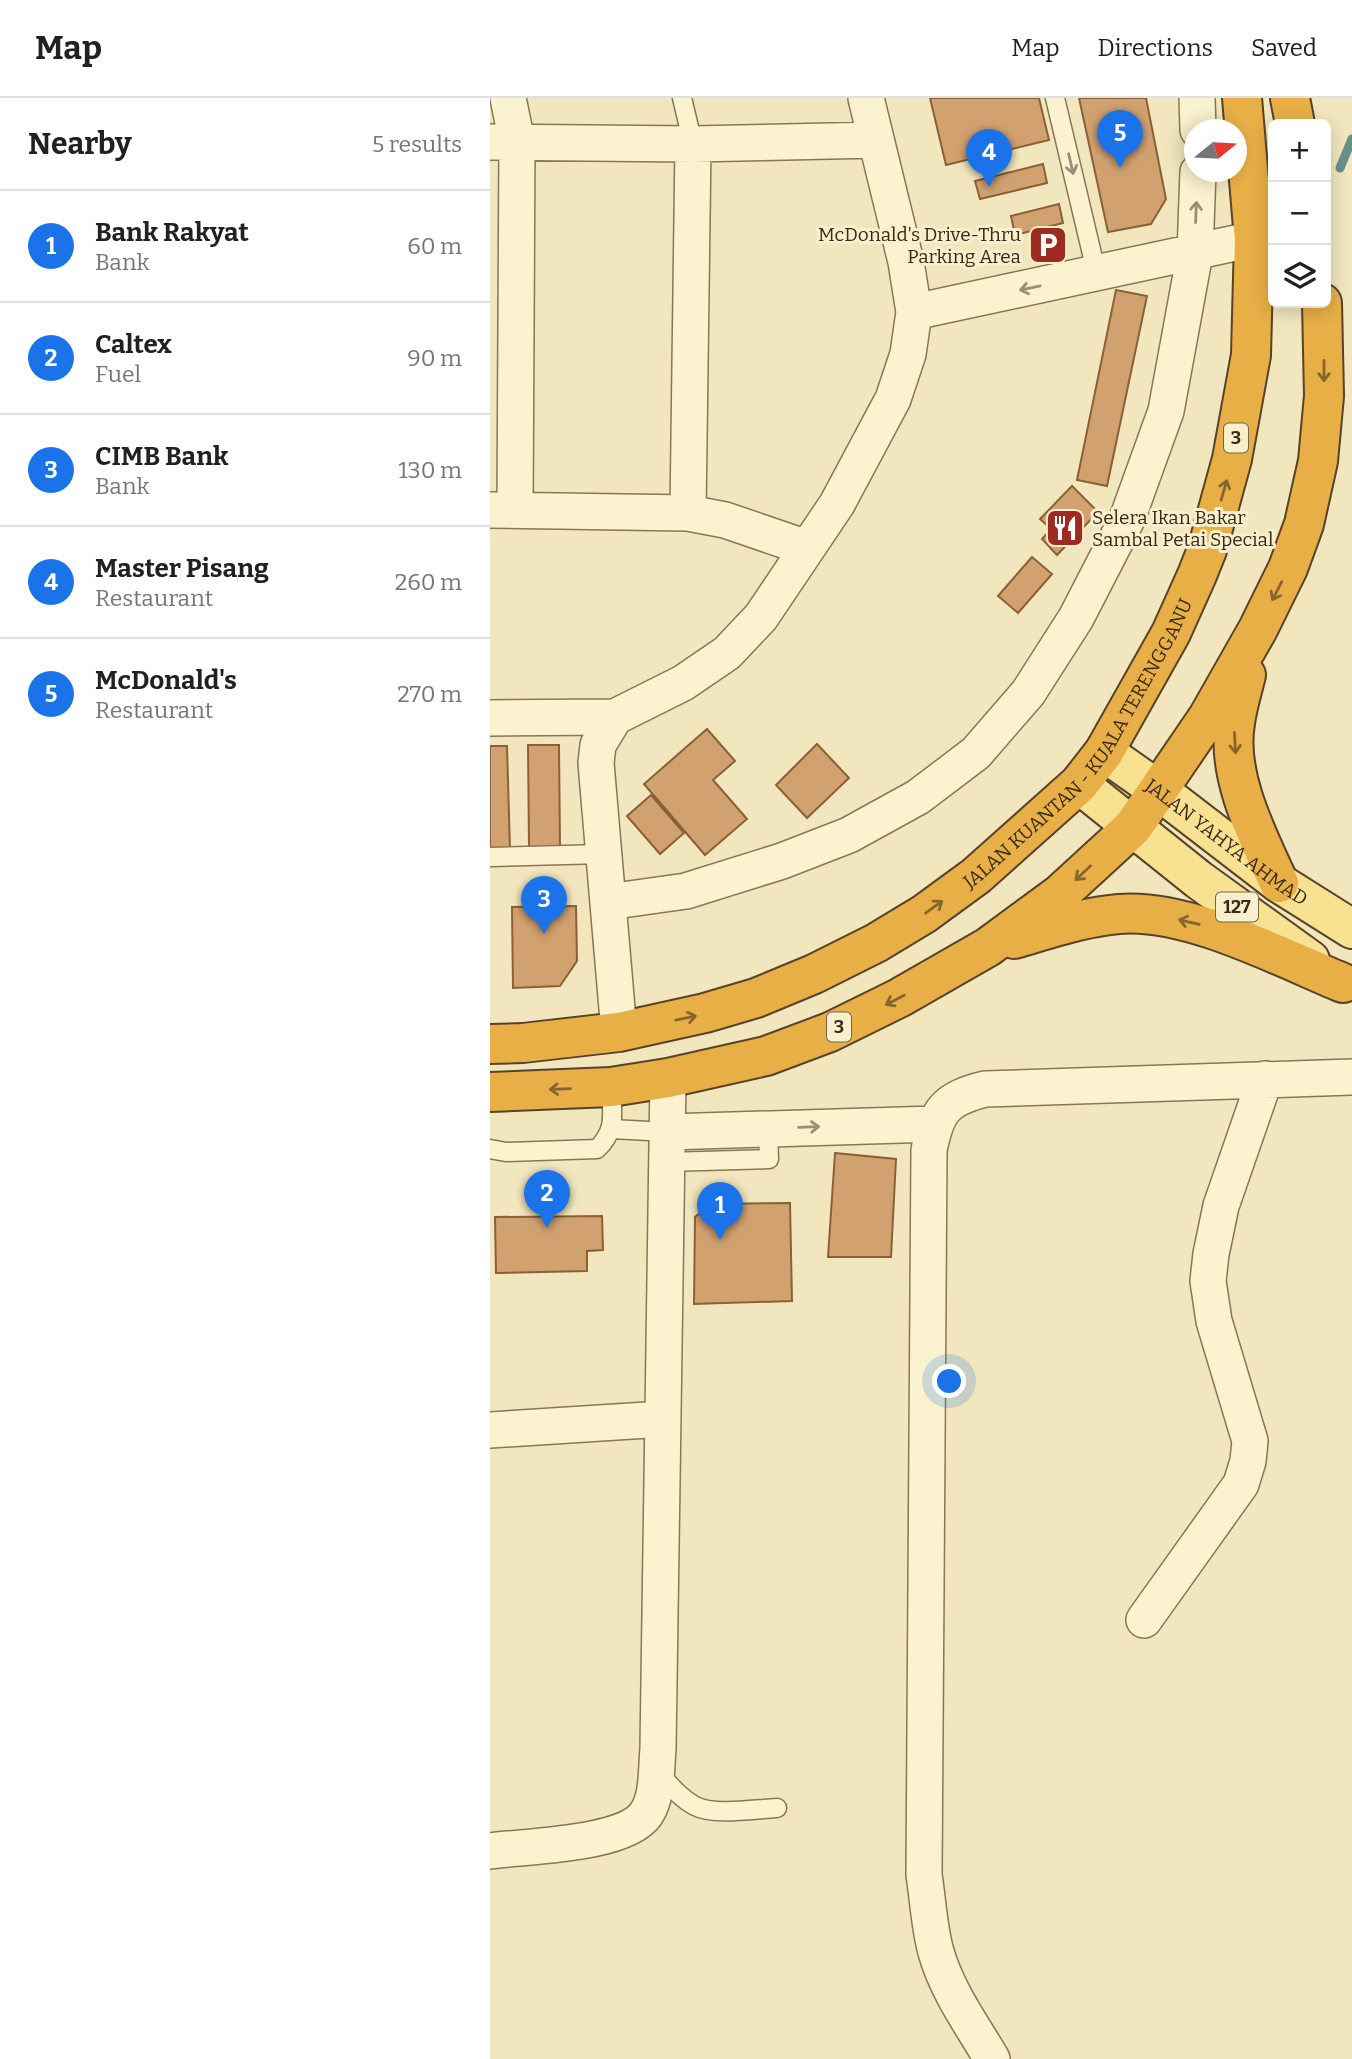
<!DOCTYPE html>
<meta charset="utf-8">
<style>
body{margin:0;font-family:Bitter,serif;background:#f2f2f2;color:#202124}
.controls{position:absolute;right:21px;top:21px;display:grid;overflow:hidden;border-radius:10px;box-shadow:0 4px 18px #0003}
.controls button{width:63px;height:63px;display:grid;place-items:center;padding:0;border:0;border-bottom:2px solid #e0e0e0;background:#fff;color:#202124;font:35px sans-serif}
.compass{position:absolute;left:694px;top:21px;width:63px;height:63px;border-radius:50%;background:#fff;box-shadow:0 4px 18px #0003;rotate:72deg}
.you{position:absolute;left:460px;top:1284px;width:24px;height:24px;margin:-18px;border:5px solid #fff;border-radius:50%;background:#1a73e8;box-shadow:0 0 0 10px #1a73e833}
.badge{display:grid;place-items:center;width:46px;height:46px;border-radius:50%;background:#1a73e8;color:#fff;font-size:23px;font-weight:700}
.pin{position:absolute;translate:-50% -58px;filter:drop-shadow(0 2px 4px #0008)}
.pin::after{content:'';position:absolute;top:37px;width:24px;height:21px;background:inherit;clip-path:polygon(0 0,100% 0,50% 100%)}
.list{margin:0;padding:0;list-style:none}
h2{display:flex;justify-content:space-between;align-items:center;height:91px;margin:0;padding:0 28px;font-size:30px}
h2 small{font-size:23px;font-weight:400;color:#757577}
.list li{display:grid;grid-template-columns:46px 1fr auto;gap:21px;align-items:center;box-sizing:border-box;height:112px;padding:0 28px;border-top:2px solid #e0e0e0}
.list b{display:block;font-size:26px;white-space:nowrap}
.list p{margin:0;font-size:23px;white-space:nowrap;color:#757577}
.list em{font-size:23px;font-style:normal;color:#757577}
.icon{flex:none;width:38px;height:38px;fill:none;stroke:currentColor;stroke-width:2;stroke-linecap:round;stroke-linejoin:round}
.map{position:relative;flex:none;width:862px;height:1961px;overflow:hidden}
header{display:flex;align-items:center;gap:42px;box-sizing:border-box;height:98px;padding:0 35px;background:#fff;border-bottom:2px solid #e0e0e0}
header strong{font-size:33px}
nav{display:flex;gap:38px;margin-inline-start:auto;font-size:24px}
main{display:flex}
aside{flex:1;background:#fff}
.map>svg:first-child{display:block}
</style>
<header>
<strong>Map</strong>
<nav><a>Map</a><a>Directions</a><a>Saved</a></nav>
</header>
<main>
<aside>
<h2>Nearby<small>5 results</small></h2>
<ul class="list">
<li><span class="badge">1</span><div><b>Bank Rakyat</b><p>Bank</p></div><em>60 m</em></li>
<li><span class="badge">2</span><div><b>Caltex</b><p>Fuel</p></div><em>90 m</em></li>
<li><span class="badge">3</span><div><b>CIMB Bank</b><p>Bank</p></div><em>130 m</em></li>
<li><span class="badge">4</span><div><b>Master Pisang</b><p>Restaurant</p></div><em>260 m</em></li>
<li><span class="badge">5</span><div><b>McDonald's</b><p>Restaurant</p></div><em>270 m</em></li>
</ul>
</aside>
<div class="map">
<svg width="862" height="1961" viewBox="0 0 862 1961">
<rect width="100%" height="100%" fill="#f1e6bd"/>
<g fill="none" stroke-linecap="round" stroke-linejoin="round">
<!-- stream -->
<path stroke="#689089" stroke-width="9" d="M850 70 862 41"/>
</g>
<!-- building -->
<path fill="#d2a170" stroke="#8b6039" stroke-width="2" d="M440 0H549L559 42 456 67Z
M589 0H656L676 101 661 126 618 134Z
M553 66 557 85 490 101 485 83Z
M569 106 573 125 525 137 521 118Z
M626 192 657 198 617 388 587 382Z
M582 388 608 414 567 457 552 441 561 431 550 421Z
M542 459 562 476 528 515 508 498Z
M217 631 245 663 223 682 257 721 215 757 154 686Z
M327 646 359 680 317 720 286 687Z
M38 647H69L70 750H39Z
M0 648H17L20 752H0Z
M161 697 194 735 170 756 137 718Z
M86 808 87 863 70 888 23 890 22 809Z
M345 1055 406 1061 401 1159H338Z
M300 1105 302 1203 204 1206 205 1119 221 1106Z
M112 1118 113 1152 97 1153V1173L6 1175 5 1119Z"/>
<g fill="none" stroke-linecap="round" stroke-linejoin="round">
<!-- lane casing -->
<g stroke="#8a7655" stroke-width="21">
<path id="lane" d="M192 0 203 46
M565 0 607 177
M0 759 113 756
M122 1031 177 1034
M0 1051 16 1054 107 1051C127 1032 122 1015 121 989
M177 1064 279 1061 278 1031
M168 1674C179 1686 190 1700 205 1708 224 1718 265 1711 287 1710"/>
</g>
<!-- street casing -->
<g stroke="#8a7655" stroke-width="38">
<path id="street" d="M18 0 27 44 25 412
M707 0 708 32
M0 44 203 46 386 42
M424 214 764 141
M0 412 198 415 235 422 317 450
M198 415 203 46
M0 620 125 619
M118 804 196 793 292 763 359 737 428 699 486 655 538 595 586 520 637 421 676 313 705 155 708 74
M129 934 106 665 108 647 125 619 193 585 237 555 271 519 347 406 403 301 418 256 424 214 416 164 376 0
M177 1034 444 1026
M0 1332 173 1321
M654 1522 751 1386 758 1363 760 1343 724 1223 718 1183 721 1156 731 1108 775 981
M0 1753C36 1748 135 1747 156 1716 168 1699 166 1671 168 1651L178 980
M502 1961C482 1927 457 1893 446 1854 439 1829 438 1802 434 1777L439 1052C447 1012 455 1001 495 991L862 979"/>
</g>
<!-- primary casing -->
<g stroke="#57432a" stroke-width="42">
<g id="primary">
<path id="s1" d="M614 654 668 692 789 785 862 831"/>
<path d="M589 686 709 782 820 862"/>
</g>
</g>
<!-- highway casing -->
<g stroke="#57432a" stroke-width="42">
<g id="highway">
<path d="M800 0 805 26"/>
<path d="M756 577C752 593 747 609 745 625 736 678 768 739 789 785"/>
<path d="M524 841C559 831 593 819 629 816 697 810 790 859 853 885"/>
<path id="s2" d="M0 946 33 945 129 934 215 915 266 900 324 876 386 845 434 816 486 778 589 686 614 654 681 535 707 477 717 452 742 361 761 257 764 141 752 0"/>
<path d="M0 994 121 989 178 980 276 958 340 934 409 900 498 849 570 796 643 729 718 619 768 531 798 470 814 426 828 363 834 298 832 205"/>
</g>
</g>
<!-- lane -->
<use href="#lane" stroke="#fbf2d0" stroke-width="18"/>
<!-- street -->
<use href="#street" stroke="#fbf2d0" stroke-width="35"/>
<!-- primary -->
<use href="#primary" stroke="#f8e191" stroke-width="38"/>
<!-- highway -->
<use href="#highway" stroke="#e8af46" stroke-width="38"/>
</g>
<!-- one-way arrows -->
<defs><path id="oneway-shaft" d="M-6 0H5M1.5-3L5.5 0L1.5 3" fill="none" stroke-width="1.6" stroke-linecap="round" stroke-linejoin="round" transform="scale(1.75)"/></defs>
<g stroke="#9a8e76">
<use href="#oneway-shaft" transform="translate(581 66) rotate(77)"/>
<use href="#oneway-shaft" transform="translate(706 114) rotate(-88)"/>
<use href="#oneway-shaft" transform="translate(540 190) rotate(168)"/>
<use href="#oneway-shaft" transform="translate(319 1029) rotate(-2)"/>
</g>
<g stroke="#87662e">
<use href="#oneway-shaft" transform="translate(834 273) rotate(90)"/>
<use href="#oneway-shaft" transform="translate(734 392) rotate(-74)"/>
<use href="#oneway-shaft" transform="translate(787 493) rotate(117)"/>
<use href="#oneway-shaft" transform="translate(745 645) rotate(87)"/>
<use href="#oneway-shaft" transform="translate(593 775) rotate(137)"/>
<use href="#oneway-shaft" transform="translate(444 809) rotate(-36)"/>
<use href="#oneway-shaft" transform="translate(699 824) rotate(-167)"/>
<use href="#oneway-shaft" transform="translate(405 902) rotate(153)"/>
<use href="#oneway-shaft" transform="translate(196 920) rotate(-12)"/>
<use href="#oneway-shaft" transform="translate(70 991) rotate(178)"/>
</g>
<!-- icons -->
<defs>
<g id="parking-square" transform="scale(2.0125)"><rect x="-9" y="-9" width="18" height="18" rx="4" fill="#9d2b21" stroke="#f8efcd"/><path d="M-3.5-5.5H1a3.5 3.5 0 0 1 0 7H-1V5.5H-3.5ZM-1-3.4V-.6H.8a1.4 1.4 0 0 0 0-2.8Z" fill="#fff"/></g>
<g id="restaurant-square" transform="scale(2.0125)"><rect x="-9" y="-9" width="18" height="18" rx="4" fill="#9d2b21" stroke="#f8efcd"/><path d="M-5-6h1v4h1v-4h1v4h1v-4h1v5L-1.5 .5V6h-2V.5L-5-1ZM5-6V6H3V1.5H1.5Q1.5-4 5-6Z" fill="#fff"/></g>
</defs>
<g fill-rule="evenodd">
<use href="#parking-square" x="558" y="147"/>
<use href="#restaurant-square" x="575" y="430"/>
</g>
<g text-anchor="middle" stroke-width="6" stroke-linejoin="round" paint-order="stroke">
<!-- shield labels -->
<g fill="#f8efcd" stroke="#726650" stroke-width="2">
<rect x="734" y="325.5" width="24" height="29" rx="5"/>
<rect x="726" y="794.5" width="42" height="29" rx="5"/>
<rect x="337" y="914.5" width="24" height="29" rx="5"/>
</g>
<g font-size="18" font-weight="bold" fill="#382b1b">
<text x="746" y="346">3</text>
<text x="747" y="815">127</text>
<text x="349" y="935">3</text>
</g>
<!-- poi labels -->
<g font-size="19" fill="#382b1b" stroke="#f8efcd" text-anchor="end">
<text x="531" y="143">McDonald's Drive-Thru<tspan x="531" dy="22">Parking Area</tspan></text>
<text x="602" y="426" text-anchor="start">Selera Ikan Bakar<tspan x="602" dy="22">Sambal Petai Special</tspan></text>
</g>
<!-- street labels -->
<g font-size="19" fill="#382b1b" stroke="#f8efcd">
<text dy="7" stroke="none"><textPath href="#s2" startOffset="693">JALAN KUANTAN - KUALA TERENGGANU</textPath></text>
<text dy="7" stroke="none"><textPath href="#s1" startOffset="152">JALAN YAHYA AHMAD</textPath></text>
</g>
</g>
</svg>
<div class="controls">
<button>+</button>
<button>−</button>
<button><svg class="icon" aria-label="layers" viewBox="0 0 24 24"><path d="M12 4l9 5-9 5-9-5zM3 14l9 5 9-5"/></svg></button>
</div>
<svg class="compass" viewBox="-18 -18 36 36"><path d="M0-13l5 13h-10z" fill="#e53935"/><path d="M0 13l5-13h-10z" fill="#757577"/></svg>
<div class="you"></div>
<div class="pin badge" style="left:230px;top:1142px">1</div>
<div class="pin badge" style="left:57px;top:1130px">2</div>
<div class="pin badge" style="left:54px;top:836px">3</div>
<div class="pin badge" style="left:499px;top:89px">4</div>
<div class="pin badge" style="left:630px;top:70px">5</div>
</div>
</main>
